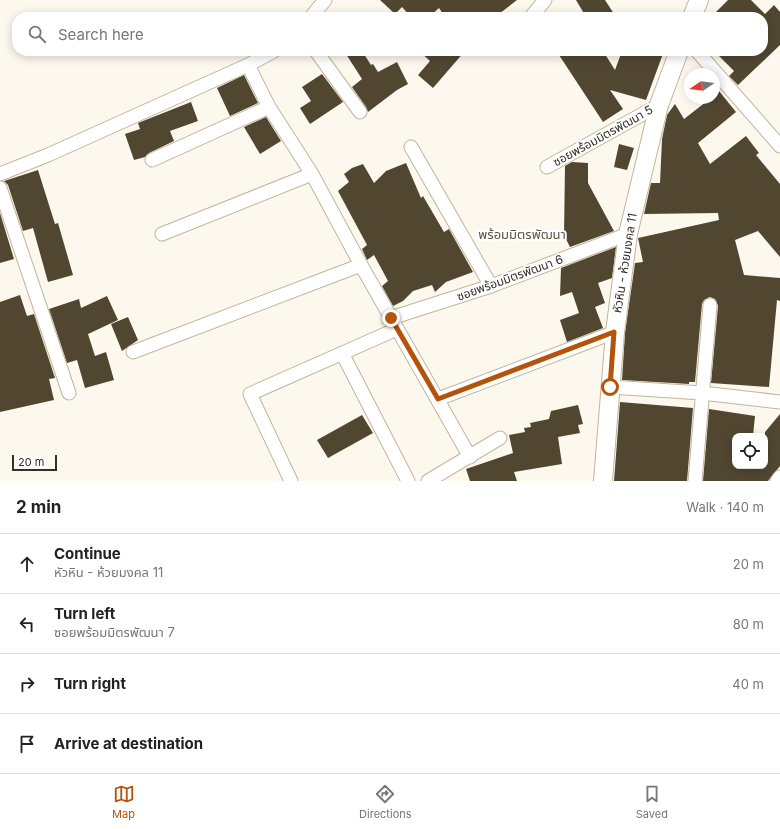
<!DOCTYPE html>
<meta charset="utf-8">
<style>
body{margin:0;font-family:Inter,"Noto Sans Thai",sans-serif;background:#f2f2f2;color:#222}
.controls{position:absolute;right:12px;bottom:12px;display:grid;overflow:hidden;border-radius:8px;box-shadow:0 2px 10px #0003}
.controls button{width:36px;height:36px;display:grid;place-items:center;padding:0;border:0;border-bottom:1px solid #e0e0e0;background:#fff;color:#222;font:20px sans-serif}
.compass{position:absolute;left:684px;top:68px;width:36px;height:36px;border-radius:50%;background:#fff;box-shadow:0 2px 10px #0003;rotate:257deg}
.scale{position:absolute;left:12px;bottom:10px;width:45px;box-sizing:border-box;padding-left:4px;border:2px solid #342f25;border-top:0;font-size:11px;line-height:14px;white-space:nowrap;color:#342f25;-webkit-text-stroke:3px #fff;paint-order:stroke}
.stop{position:absolute;width:12px;height:12px;margin:-9px;border:3px solid #b45309;border-radius:50%;background:#fff}
.stop.end{background:#b45309;border-color:#fff;box-shadow:0 1px 4px #0008}
.list{margin:0;padding:0;list-style:none}
h2{display:flex;justify-content:space-between;align-items:center;height:52px;margin:0;padding:0 16px;font-size:17px}
h2 small{font-size:13px;font-weight:400;color:#767676}
.list li{display:grid;grid-template-columns:26px 1fr auto;gap:12px;align-items:center;box-sizing:border-box;height:60px;padding:0 16px;border-top:1px solid #e0e0e0}
.list b{display:block;font-size:15px;white-space:nowrap}
.list p{margin:0;font-size:13px;white-space:nowrap;color:#767676}
.list em{font-size:13px;font-style:normal;color:#767676}
.icon{flex:none;width:22px;height:22px;fill:none;stroke:currentColor;stroke-width:2;stroke-linecap:round;stroke-linejoin:round}
.map{position:relative;flex:none;width:780px;height:481px;overflow:hidden}
.search{position:absolute;background:#fff;box-shadow:0 2px 10px #0003;left:12px;right:12px;top:12px;height:44px;display:flex;align-items:center;gap:10px;box-sizing:border-box;padding:0 14px;border-radius:16px;color:#767676;font-size:15px}
.sheet{height:292px;background:#fff}
nav{display:flex;justify-content:space-around;align-items:center;box-sizing:border-box;height:56px;border-top:1px solid #e0e0e0;background:#fff;font-size:11px;color:#767676}
nav a{display:grid;justify-items:center;gap:2px}
nav .on{color:#b45309}
.map>svg:first-child{display:block}
</style>
<div class="map">
<svg width="780" height="481" viewBox="0 0 780 481">
<rect width="100%" height="100%" fill="#fdf8ee"/>
<!-- building -->
<path fill="#514731" d="M380 0H517L495 17H445L439 8 429 17H411L402 7 395 14Z
M576 0H605L616 17H586Z
M728 0H751L765 14 774 5 780 12V45L738 85 729 76 734 71 714 51H763V17H711Z
M344 51H362L371 65 373 64 378 72 397 62 408 84 397 90 368 112 366 107 352 87 362 79Z
M419 51H465L433 88 418 75 430 61Z
M566 51H603L615 70 622 51H664L646 100 610 90 623 109 603 122 559 55Z
M322 74 343 102 310 124 300 108 311 101 302 87Z
M244 75 258 103 230 116 217 88Z
M719 91 736 112 698 143 710 164 746 136 759 153 756 155 780 184V257L758 231 735 240 744 275 780 278V301L777 300 769 387 711 383 718 306 715 299 710 297 704 300 702 304 695 382H689V384L622 380 625 333 635 263 643 262 638 238 719 220 718 213 644 214 651 183H660L662 139 667 115 675 104 684 119 711 98H714V95Z
M191 102 198 121 170 131 174 141 149 153 145 157 134 160 125 134 140 129 138 123Z
M266 117 281 141 260 154 244 127Z
M619 144 634 148 627 170 614 167Z
M572 162 588 163V183L614 231 570 247 564 235 565 166Z
M406 163 421 198 423 196 444 232 449 229 473 272 446 282 435 292 432 285 413 291 403 301 393 306 382 286 388 281 374 255 367 260 362 249 367 245 338 191 349 182 344 174 352 168 363 164 374 183 386 171Z
M38 170 55 224 58 223 73 275 48 282 33 228 23 231 8 185 4 181Z
M0 213 14 259 0 263Z
M616 247 612 278 598 283 605 303 595 307 603 328 567 342 560 320 579 313 572 292 560 296 561 268Z
M20 295 27 316 34 314 55 378 49 379 54 400 0 412V302Z
M107 296 118 320 88 334 95 356 106 352 114 380 85 388 77 360 67 363 49 309 79 299 81 308Z
M128 317 138 340 122 351 111 324Z
M620 402 693 408 687 481H614Z
M578 405 583 424 578 425 580 433 558 437 562 464 514 472 517 481H470L466 469 513 453 509 435 525 432 524 428 531 427 530 423 549 419 551 411Z
M709 409 755 416 753 436H735V466H765V432L780 414V466L768 481H703Z
M362 415 373 433 328 458 317 440Z"/>
<g fill="none" stroke-linecap="round" stroke-linejoin="round">
<!-- street casing -->
<g stroke="#c0b59c" stroke-width="15">
<path id="street" d="M311 17 325 0
M531 17 545 0
M316 51 360 112
M697 51 780 146
M248 65 269 107 312 174 361 265 470 457
M411 147 491 286
M152 160 269 107
M547 167 659 105
M0 174 48 155 248 65 274 51
M0 188 69 393
M162 234 312 174
M391 318 491 286 628 234
M133 352 361 265
M342 353 408 481
M610 387 702 393 780 402
M438 399 615 332
M291 481 250 394 397 329
M428 481 500 438
M695 481 710 305
M777 481 780 477"/>
</g>
<!-- secondary casing -->
<g stroke="#c0b59c" stroke-width="20">
<path id="secondary" d="M692 17 699 0
M603 481 615 332 628 234 659 105 679 51"/>
</g>
<!-- street -->
<use href="#street" stroke="#fff" stroke-width="13"/>
<!-- secondary -->
<use href="#secondary" stroke="#fff" stroke-width="18"/>
</g>
<g fill="none" stroke-linecap="round" stroke-linejoin="round">
<!-- route -->
<path stroke="#b45309" stroke-width="5" d="M391 318 438 399 614 332 610 387"/>
</g>
<g text-anchor="middle" stroke-width="4" stroke-linejoin="round" paint-order="stroke">
<!-- street labels -->
<g font-size="12" fill="#342f25" stroke="#fff">
<text transform="translate(603 136) rotate(-29)" y="4">ซอยพร้อมมิตรพัฒนา 5</text>
<text transform="translate(625 263) rotate(-81)" y="4">หัวหิน - ห้วยมงคล 11</text>
<text transform="translate(510 278) rotate(-20)" y="4">ซอยพร้อมมิตรพัฒนา 6</text>
</g>
<!-- neighbourhood labels -->
<g font-size="13" fill="#5d533d" stroke="#fff">
<text x="522" y="239">พร้อมมิตรพัฒนา</text>
</g>
</g>
</svg>
<div class="controls">
<button><svg class="icon" aria-label="locate" viewBox="0 0 24 24"><circle cx="12" cy="12" r="6"/><path d="M12 2v4M12 18v4M2 12h4M18 12h4"/></svg></button>
</div>
<svg class="compass" viewBox="-18 -18 36 36"><path d="M0-13l5 13h-10z" fill="#e53935"/><path d="M0 13l5-13h-10z" fill="#767676"/></svg>
<div class="scale">20 m</div>
<div class="stop" style="left:610px;top:387px"></div>
<div class="stop end" style="left:391px;top:318px"></div>
<div class="search"><svg class="icon" aria-label="search" viewBox="0 0 24 24"><circle cx="10" cy="10" r="6"/><path d="M15 15l6 6"/></svg>Search here</div>
</div>
<section class="sheet">
<h2>2 min<small>Walk · 140 m</small></h2>
<ul class="list">
<li><svg class="icon" aria-label="ahead" viewBox="0 0 24 24"><path d="M12 20V5M6 11l6-6 6 6"/></svg><div><b>Continue</b><p>หัวหิน - ห้วยมงคล 11</p></div><em>20 m</em></li>
<li><svg class="icon" aria-label="left" viewBox="0 0 24 24"><path d="M17 20v-9H6M10 6l-5 5 5 5"/></svg><div><b>Turn left</b><p>ซอยพร้อมมิตรพัฒนา 7</p></div><em>80 m</em></li>
<li><svg class="icon" aria-label="right" viewBox="0 0 24 24"><path d="M7 20v-9h11M14 6l5 5-5 5"/></svg><div><b>Turn right</b></div><em>40 m</em></li>
<li><svg class="icon" aria-label="arrive" viewBox="0 0 24 24"><path d="M6 21V4h12l-3 4 3 4H6"/></svg><div><b>Arrive at destination</b></div></li>
</ul>
</section>
<nav>
<a class="on"><svg class="icon" aria-label="map" viewBox="0 0 24 24"><path d="M3 6l6-2 6 2 6-2v14l-6 2-6-2-6 2zM9 4v14M15 6v14"/></svg>Map</a>
<a><svg class="icon" aria-label="directions" viewBox="0 0 24 24"><path d="M12 3l9 9-9 9-9-9zM9 14v-3h6M13 9l2 2-2 2"/></svg>Directions</a>
<a><svg class="icon" aria-label="saved" viewBox="0 0 24 24"><path d="M7 4h10v16l-5-4-5 4z"/></svg>Saved</a>
</nav>
